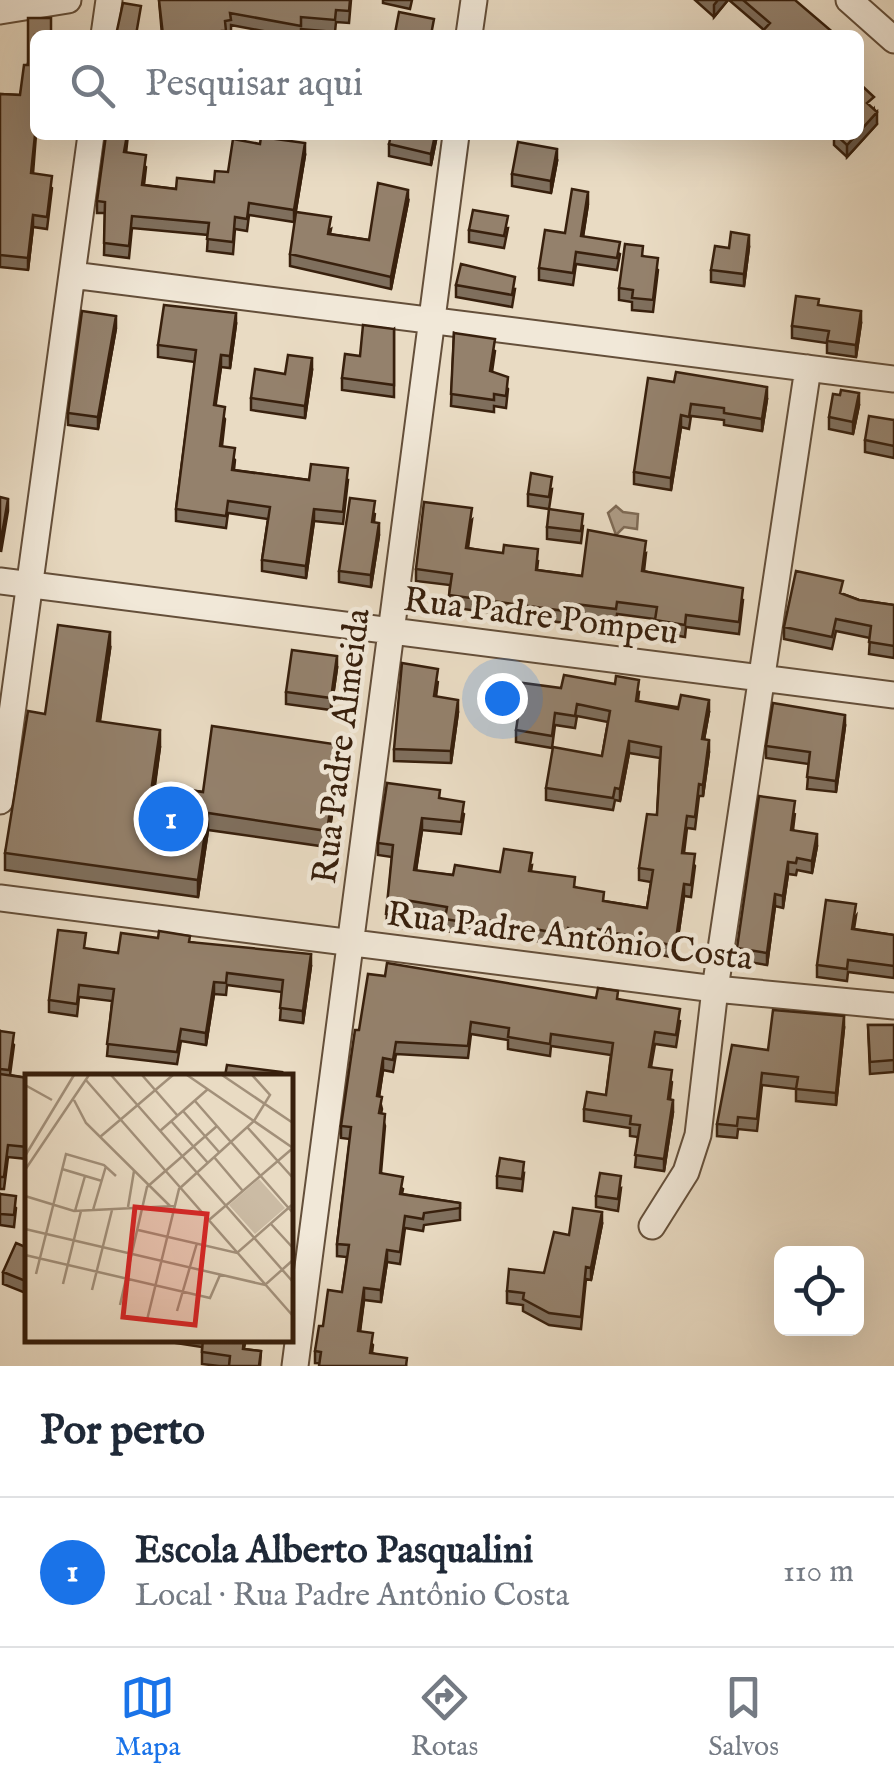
<!DOCTYPE html>
<html lang="pt">
<meta charset="utf-8">
<style>
body{margin:0;font-family:"IM FELL English",serif;background:#f2f2f3;color:#1f2937}
.controls{position:absolute;right:30px;bottom:30px;display:grid;overflow:hidden;border-radius:15px;box-shadow:0 10px 40px #0002}
.controls button{width:90px;height:90px;display:grid;place-items:center;padding:0;border:0;border-bottom:2px solid #e0e1e3;background:#fff;color:#1f2937;font:50px sans-serif}
.you{position:absolute;left:502px;top:698px;width:35px;height:35px;margin:-25px;border:8px solid #fff;border-radius:50%;background:#1a73e8;box-shadow:0 0 0 15px #1a73e833}
.badge{display:grid;place-items:center;width:65px;height:65px;border-radius:50%;background:#1a73e8;color:#fff;font-size:32px;font-weight:700}
.pin{position:absolute;translate:-50% -50%;border:5px solid #fff;box-shadow:0 2px 10px #0006}
.list{margin:0;padding:0;list-style:none}
h2{display:flex;justify-content:space-between;align-items:center;height:130px;margin:0;padding:0 40px;font-size:42px}
h2 small{font-size:32px;font-weight:400;color:#747a83}
.list li{display:grid;grid-template-columns:65px 1fr auto;gap:30px;align-items:center;box-sizing:border-box;height:150px;padding:0 40px;border-top:2px solid #e0e1e3}
.list b{display:block;font-size:38px;white-space:nowrap}
.list p{margin:0;font-size:32px;white-space:nowrap;color:#747a83}
.list em{font-size:32px;font-style:normal;color:#747a83}
.icon{flex:none;width:55px;height:55px;fill:none;stroke:currentColor;stroke-width:2;stroke-linecap:round;stroke-linejoin:round}
.map{position:relative;flex:none;width:894px;height:1366px;overflow:hidden}
.search{position:absolute;background:#fff;box-shadow:0 10px 40px #0002;left:30px;right:30px;top:30px;height:110px;display:flex;align-items:center;gap:25px;box-sizing:border-box;padding:0 35px;border-radius:15px;color:#747a83;font-size:38px}
.sheet{height:280px;background:#fff}
nav{display:flex;justify-content:space-around;align-items:center;box-sizing:border-box;height:140px;border-top:2px solid #e0e1e3;background:#fff;font-size:28px;color:#747a83}
nav a{display:grid;justify-items:center;gap:5px}
nav .on{color:#1a73e8}
.map>svg:first-child{display:block}
</style>
<div class="map">
<svg width="894" height="1366" viewBox="0 0 894 1366">
<rect width="100%" height="100%" fill="#e9dbc3"/>
<filter id="stains"><feTurbulence type="fractalNoise" baseFrequency=".002" numOctaves="4"/><feColorMatrix values="0 0 0 0 .2 0 0 0 0 .09 0 0 0 0 .02 0 0 0 .5 -.17"/></filter>
<radialGradient id="worn" r=".72"><stop offset=".6" stop-color="#630" stop-opacity="0"/><stop offset="1" stop-color="#630" stop-opacity=".3"/></radialGradient>
<!-- water -->
<path fill="#ad9b85" stroke="#7e6a55" stroke-width="2.5" d="M616 506 623 512 638 514 637 529 624 527 616 535 608 513Z"/>
<g fill="none" stroke-linecap="round" stroke-linejoin="round">
<!-- minor casing -->
<g stroke="#644f3a" stroke-width="29">
<path id="minor" d="M849 0 894 40
M0 11 68 0
M104 35 109 0
M469 35 474 0
M72 275 894 379
M0 581 894 695
M0 801 91 135
M0 898 715 989 894 1006
M652 1226 686 1172 698 1135 715 989 808 368
M295 1366 456 135"/>
</g>
<!-- minor -->
<use href="#minor" stroke="#f1e8d8" stroke-width="25"/>
</g>
<!-- wall -->
<path fill="#7f6f5d" stroke="#38200d" stroke-width="2.5" d="M159 0H351L349 23 336 22 335 32 301 29V35H284L231 25V32H226V35H162Z
M383 0H412L410 9 383 3Z
M695 0H728L714 17Z
M729 0H795L764 30Z
M35 35 36 135 33 174 52 188 47 229 33 227 28 270 0 267V94L20 95Z
M874 109 877 124 847 157 834 145V135H859Z
M106 135H128L126 153 146 167 144 185 176 189 214 182 228 172 305 155 294 222 249 215 247 231 235 229 233 254 207 251 208 235 132 228 129 258 104 255 105 213H97V201Z
M437 135 431 165 389 156V144Z
M557 161 551 193 512 186V174Z
M408 202 391 289 290 266V254L331 229 330 234 369 240Z
M588 204 583 237 620 254 617 270 576 264 573 285 539 280V268Z
M508 228 504 248 469 242V230Z
M749 247 744 286 711 282V270L729 248Z
M643 256 658 270 653 312 632 310V302L619 300V288Z
M456 285 515 289 512 307 456 297Z
M861 323 856 357 827 353V343L792 338V326Z
M236 324 230 368 221 367 215 405 225 419 222 446 235 460 234 470 309 480H348L343 524 314 521 306 578 262 571V560L268 519 228 513 226 528 176 521V509L195 362 158 357V345Z
M116 328 98 429 68 425V413Z
M394 329V397L342 390V378L360 356Z
M454 333 495 351 492 372 508 389 506 408 494 406V412L451 406Z
M312 370 305 418 251 410V398L285 374Z
M674 382 767 399 762 431 724 425V420L691 416 689 429 681 427 671 490 634 484V472Z
M840 395 859 405 853 434 829 429V417Z
M894 420V458L865 452V440Z
M552 489 549 509 528 506V494Z
M375 513 374 522 379 535 371 587 339 582V571Z
M472 520 468 548 538 561 537 570 582 576 646 553 644 571 743 600 739 634 686 627 685 637 655 632V619L617 614 616 621 566 615 565 623 449 607 450 585 416 581V569Z
M583 526 581 543 547 539V527Z
M843 594 859 600 894 605V658L869 654 870 638 836 631 832 649 784 639V627Z
M110 649 100 721 160 747 155 785 203 792 340 762 327 847 208 830 198 897 5 870V853L45 714Z
M337 668 331 710 286 704V692Z
M438 681 436 697 458 712 451 763 394 761V749Z
M561 688 639 692 638 701 709 712 704 739 709 752 703 796H699L695 829 687 828 684 853 695 866 691 897 684 896 675 958 598 941V945L568 940 567 947 464 928 463 934 445 931V919L405 912 403 928 386 926 392 857 378 855V843L440 798 464 814 461 834 422 830 416 871 453 875 500 872 532 865 531 871 575 887 604 901 647 908 651 882 639 880V868L657 815 660 758 629 753 620 801 615 800 613 810 546 800V788L602 756 608 722 577 716 575 728 555 725 552 748 516 742V730Z
M845 726 836 792 807 789 809 764 766 758V746Z
M795 813 793 830 817 846 812 873 797 870 796 875 788 874 783 908 775 906 767 965 737 960V948Z
M856 916 854 929 894 935V978L848 972 847 981 817 977V965Z
M190 942 311 966 303 1023 280 1020 282 992 227 985 226 995 214 994 206 1045 181 1041 177 1064 107 1056 112 1001 79 997 77 1016 49 1012V1000L85 949 118 953Z
M596 998 618 999 680 1021 676 1047 655 1044 651 1067 672 1082 670 1099 673 1112 664 1171 635 1167 638 1137 630 1136V1128L584 1121V1109L606 1095 611 1055 551 1046 550 1056 508 1049V1040L471 1034 468 1058 396 1054 393 1072 383 1070 379 1097 382 1109 381 1114 385 1126 381 1173 403 1189 402 1194 460 1203V1220L424 1225 423 1231 405 1228 400 1264 387 1262 381 1302 364 1300 360 1332 373 1345 372 1353 407 1366 315 1363V1351L323 1326 342 1292 347 1257 337 1256V1244L350 1139 341 1138V1126L359 1030Z
M868 1025H894V1072L870 1074Z
M844 1028 836 1105 796 1101V1089L762 1085 757 1131 738 1129 737 1138 717 1136V1124L768 1050Z
M0 1031 14 1045 10 1075 28 1078V1159L8 1157 4 1189H0Z
M524 1173 522 1191 497 1188V1176Z
M621 1188 618 1211 596 1207V1196Z
M0 1194 16 1208 14 1227 0 1225Z
M602 1224 591 1280 586 1279 581 1329 549 1325 523 1311V1305L507 1303V1291L544 1273 569 1235Z
M28 1248V1294L3 1284V1272Z
M169 1338H246L244 1349 261 1351 260 1366H219L202 1364V1347L169 1342Z"/>
<!-- shaded-wall -->
<path fill="#685a4c" stroke="#38200d" stroke-width="2.5" d="M718 0H728L714 17V5Z
M877 112V124L847 157V145L856 135H859V132Z
M435 135H437L431 165V154Z
M305 143V155L294 222V210Z
M557 149V161L551 193V181Z
M408 190V202L391 289V277Z
M588 192V204L581 248V236Z
M33 215V227L28 270V258Z
M749 235V247L744 286V274Z
M861 311V323L856 357V345Z
M236 313V324L230 368V356Z
M116 316V328L98 429V417Z
M221 355V367L214 417V405Z
M312 358V370L305 418V406Z
M767 387V399L762 431V419Z
M859 393V405L853 434V422Z
M681 415V427L671 490V478Z
M8 499V511L1 552V540Z
M314 509V521L306 578V566Z
M379 523V535L371 587V575Z
M110 632V649L97 738V721Z
M337 656V668L331 710V698Z
M458 700V712L451 763V751Z
M709 700V712L702 751V739Z
M845 715V726L836 792V781Z
M160 730V747L152 802V785Z
M709 740V752L703 796V785Z
M629 741V753L620 801V789Z
M340 745V762L327 847V831Z
M208 813V830L198 897V880Z
M422 818V830L414 882V870Z
M817 834V846L812 873V861Z
M788 862V874L783 908V896Z
M684 884V896L675 958V946Z
M775 894V906L767 965V953Z
M311 954V966L303 1023V1011Z
M214 982V994L206 1045V1033Z
M844 1016V1028L836 1105V1093Z
M383 1058V1070L377 1108V1096Z
M673 1100V1112L664 1171V1159Z
M602 1212V1224L591 1280V1268Z
M387 1250V1262L381 1302V1290Z
M364 1288V1300L358 1343V1331Z"/>
<!-- building -->
<path fill="#94816c" stroke="#38200d" stroke-width="2.5" d="M159 0H350L349 11 336 10 335 20 301 17V26L230 13 231 20 225 21 226 31H222V35H163Z
M743 0H795L836 35H759L770 23Z
M123 3 141 6 136 35H116Z
M399 12 434 19 431 35H402L395 33Z
M28 18H51V35H35V135L31 173 52 176 47 217 33 215 28 258 0 255V94L20 95 24 65H28Z
M859 83 874 97 867 103 877 112 859 132Z
M106 135H127L124 152 146 155 142 185 176 189 177 178 214 182 215 171 228 172 233 139 260 144 261 137 305 143 294 210 249 203 247 219 235 217 233 242 207 239 209 223 132 216 129 246 104 243 105 202 97 201Z
M391 135H435L431 154 389 144Z
M836 135H856L847 145Z
M518 142 557 149 551 181 512 174Z
M378 183 408 190 391 277 290 254 296 212 331 217 328 234 369 240Z
M572 189 588 192 581 236 620 242 617 258 576 252 573 273 539 268 545 230 565 233Z
M473 210 508 216 504 236 469 230Z
M731 232 749 235 744 274 711 270 715 246 729 248Z
M625 244 643 246 642 256 658 258 653 300 632 298 633 290 619 288Z
M461 264 515 277 512 295 456 285Z
M796 296 819 299 818 305 861 311 856 345 827 341 829 331 792 326Z
M164 305 236 313 230 356 221 355 214 405 225 407 220 446 235 448 232 470 309 480 311 464 348 468 343 512 314 509 306 566 262 560 270 507 228 501 226 516 176 509 196 350 158 345Z
M82 311 116 316 98 417 68 413Z
M363 325 394 329V385L342 378 345 354 360 356Z
M454 333 495 339 490 371 508 377 506 396 494 394V400L451 394Z
M288 355 312 358 305 406 251 398 255 369 285 374Z
M676 372 767 387 762 419 724 413V408L691 404 689 417 681 415 671 478 634 472 648 378 674 382Z
M841 390 859 393 853 422 829 417 833 394 840 395Z
M869 416 894 420V446L865 440Z
M531 473 552 477 549 497 528 494Z
M0 497 8 499 1 540H0Z
M350 498 375 501 372 522 379 523 371 575 339 571Z
M424 502 472 508 466 548 503 553 504 545 538 549 536 570 582 576 588 530 646 541 642 571 743 588 739 622 686 615 685 625 655 620 657 607 617 602 616 609 566 603 565 611 449 595 452 574 416 569Z
M549 509 583 514 581 531 547 527Z
M796 571 843 581 840 593 859 600 894 605V646L869 642 871 626 836 619 832 637 784 627Z
M58 625 110 632 97 721 160 730 152 785 203 792 212 726 340 745 327 831 208 813 198 880 5 853 28 711 45 714Z
M292 650 337 656 331 698 286 692Z
M402 663 438 669 434 696 458 700 451 751 394 749Z
M564 675 615 684 616 676 639 680 636 701 678 709 681 695 709 700 702 739 709 740 703 785 699 784 695 817 687 816 682 853 695 854 691 885 684 884 675 946 598 929V933L568 928 567 935 464 916 463 922 445 919 447 907 405 900 403 916 386 914 393 845 378 843 387 783 440 790 439 798 464 802 461 822 422 818 414 870 453 875 455 865 500 872 504 849 532 853 529 871 575 877 574 887 604 892 603 901 647 908 653 870 639 868 647 814 657 815 661 747 629 741 620 789 615 788 613 798 546 788 553 747 602 756 610 711 577 704 575 716 555 713 552 736 516 730 523 683 561 688Z
M773 703 845 715 836 781 807 777 810 752 766 746Z
M759 796 795 801 791 830 817 834 812 861 797 858 796 863 788 862 783 896 775 894 767 953 737 948Z
M826 900 856 904 852 929 894 935V966L848 960 847 969 817 965Z
M58 930 86 933 84 948 118 953 121 933 158 938 159 931 190 936 189 942 311 954 303 1011 280 1008 283 980 227 973 226 983 214 982 206 1033 181 1029 177 1052 107 1044 114 989 79 985 77 1004 49 1000Z
M387 963 596 998 598 988 618 991 617 999 680 1009 676 1035 655 1032 649 1067 672 1070 668 1099 673 1100 664 1159 635 1155 640 1125 630 1124 631 1116 584 1109 587 1092 606 1095 613 1043 551 1034 550 1044 508 1037 509 1028 471 1022 468 1046 396 1042 393 1060 383 1058 377 1096 382 1097 379 1113 385 1114 380 1173 403 1177 400 1194 460 1203V1208L424 1213 423 1219 405 1216 400 1252 387 1250 381 1290 364 1288 358 1331 373 1333 370 1353 407 1358 406 1366H319L321 1352 315 1351 319 1326H323L328 1290 342 1292 349 1245 337 1244 351 1127 341 1126 355 1030H359L368 974 385 976Z
M773 1010 844 1016 836 1093 796 1089 798 1077 762 1073 757 1119 738 1117 737 1126 717 1124 732 1045 768 1050Z
M868 1025H894V1060L870 1062Z
M0 1031 14 1033 9 1070 0 1069Z
M227 1065 282 1072 281 1076H225Z
M0 1074 28 1078V1147L8 1145 4 1177H0Z
M500 1158 524 1162 522 1179 497 1176Z
M600 1173 621 1176 618 1199 596 1196Z
M0 1194 16 1196 14 1215 0 1214Z
M573 1208 602 1212 591 1268 586 1267 581 1317 549 1313 523 1299 524 1293 507 1291 509 1269 544 1273 554 1232 569 1235Z
M16 1243 28 1248V1282L3 1272Z
M203 1338H244L243 1349 261 1351 259 1366H229L230 1356 202 1352Z"/>
<g text-anchor="middle" stroke-width="9" stroke-linejoin="round" paint-order="stroke">
<!-- street labels -->
<g font-size="35" fill="#38200d" stroke="#f1e8d8">
<text transform="translate(541 615) rotate(7)" y="12">Rua Padre Pompeu</text>
<text transform="translate(340 746) rotate(-83)" y="12">Rua Padre Almeida</text>
<text transform="translate(570 935) rotate(7)" y="12">Rua Padre Antônio Costa</text>
</g>
</g>
<!-- overview -->
<g transform="translate(25 1074)">
<rect width="268" height="268" fill="#e9dbc3"/>
<path d="M234 105 260 134 230 160 204 131Z" fill="#cbbba4"/>
<path fill="none" stroke="#a2907a" stroke-width="2.5" d="M86 1 268 208M117 1 152 41M162 1 268 74M197 1 268 49M60 5 268 242M0 11 27 26M49 26 61 49 145 132M170 27 268 139M158 37 194 78M146 47 183 89M223 54 268 104M135 57 183 15M75 63 148 1M0 82 49 1M189 83 217 116M37 95 77 107M0 96 64 1M0 122 49 137 149 132M103 133 109 97M68 136 81 92M50 137 60 102M184 146 268 74M246 150 268 174M0 155 240 211 268 186M113 156 212 179 268 130M0 181 185 224 195 201M11 200 41 80 79 91 91 102M38 210 56 137M67 216 87 136M95 231 122 113 192 52M152 237 172 169M122 246 154 115 229 47 245 21 227 1"/>
<path fill="#d62828" fill-opacity="0.15" stroke="#d62828" stroke-width="5" d="M110 133 182 140 170 251 98 243Z"/>
<rect width="268" height="268" fill="none" stroke="#38200d" stroke-width="5"/>
</g>
<rect width="100%" height="100%" filter="url(#stains)"/>
<rect width="100%" height="100%" fill="url(#worn)"/>
</svg>
<div class="controls">
<button><svg class="icon" aria-label="locate" viewBox="0 0 24 24"><circle cx="12" cy="12" r="6"/><path d="M12 2v4M12 18v4M2 12h4M18 12h4"/></svg></button>
</div>
<div class="you"></div>
<div class="pin badge" style="left:171px;top:819px">1</div>
<div class="search"><svg class="icon" aria-label="search" viewBox="0 0 24 24"><circle cx="10" cy="10" r="6"/><path d="M15 15l6 6"/></svg>Pesquisar aqui</div>
</div>
<section class="sheet">
<h2>Por perto<small></small></h2>
<ul class="list">
<li><span class="badge">1</span><div><b>Escola Alberto Pasqualini</b><p>Local · Rua Padre Antônio Costa</p></div><em>110 m</em></li>
</ul>
</section>
<nav>
<a class="on"><svg class="icon" aria-label="map" viewBox="0 0 24 24"><path d="M3 6l6-2 6 2 6-2v14l-6 2-6-2-6 2zM9 4v14M15 6v14"/></svg>Mapa</a>
<a><svg class="icon" aria-label="directions" viewBox="0 0 24 24"><path d="M12 3l9 9-9 9-9-9zM9 14v-3h6M13 9l2 2-2 2"/></svg>Rotas</a>
<a><svg class="icon" aria-label="saved" viewBox="0 0 24 24"><path d="M7 4h10v16l-5-4-5 4z"/></svg>Salvos</a>
</nav>
